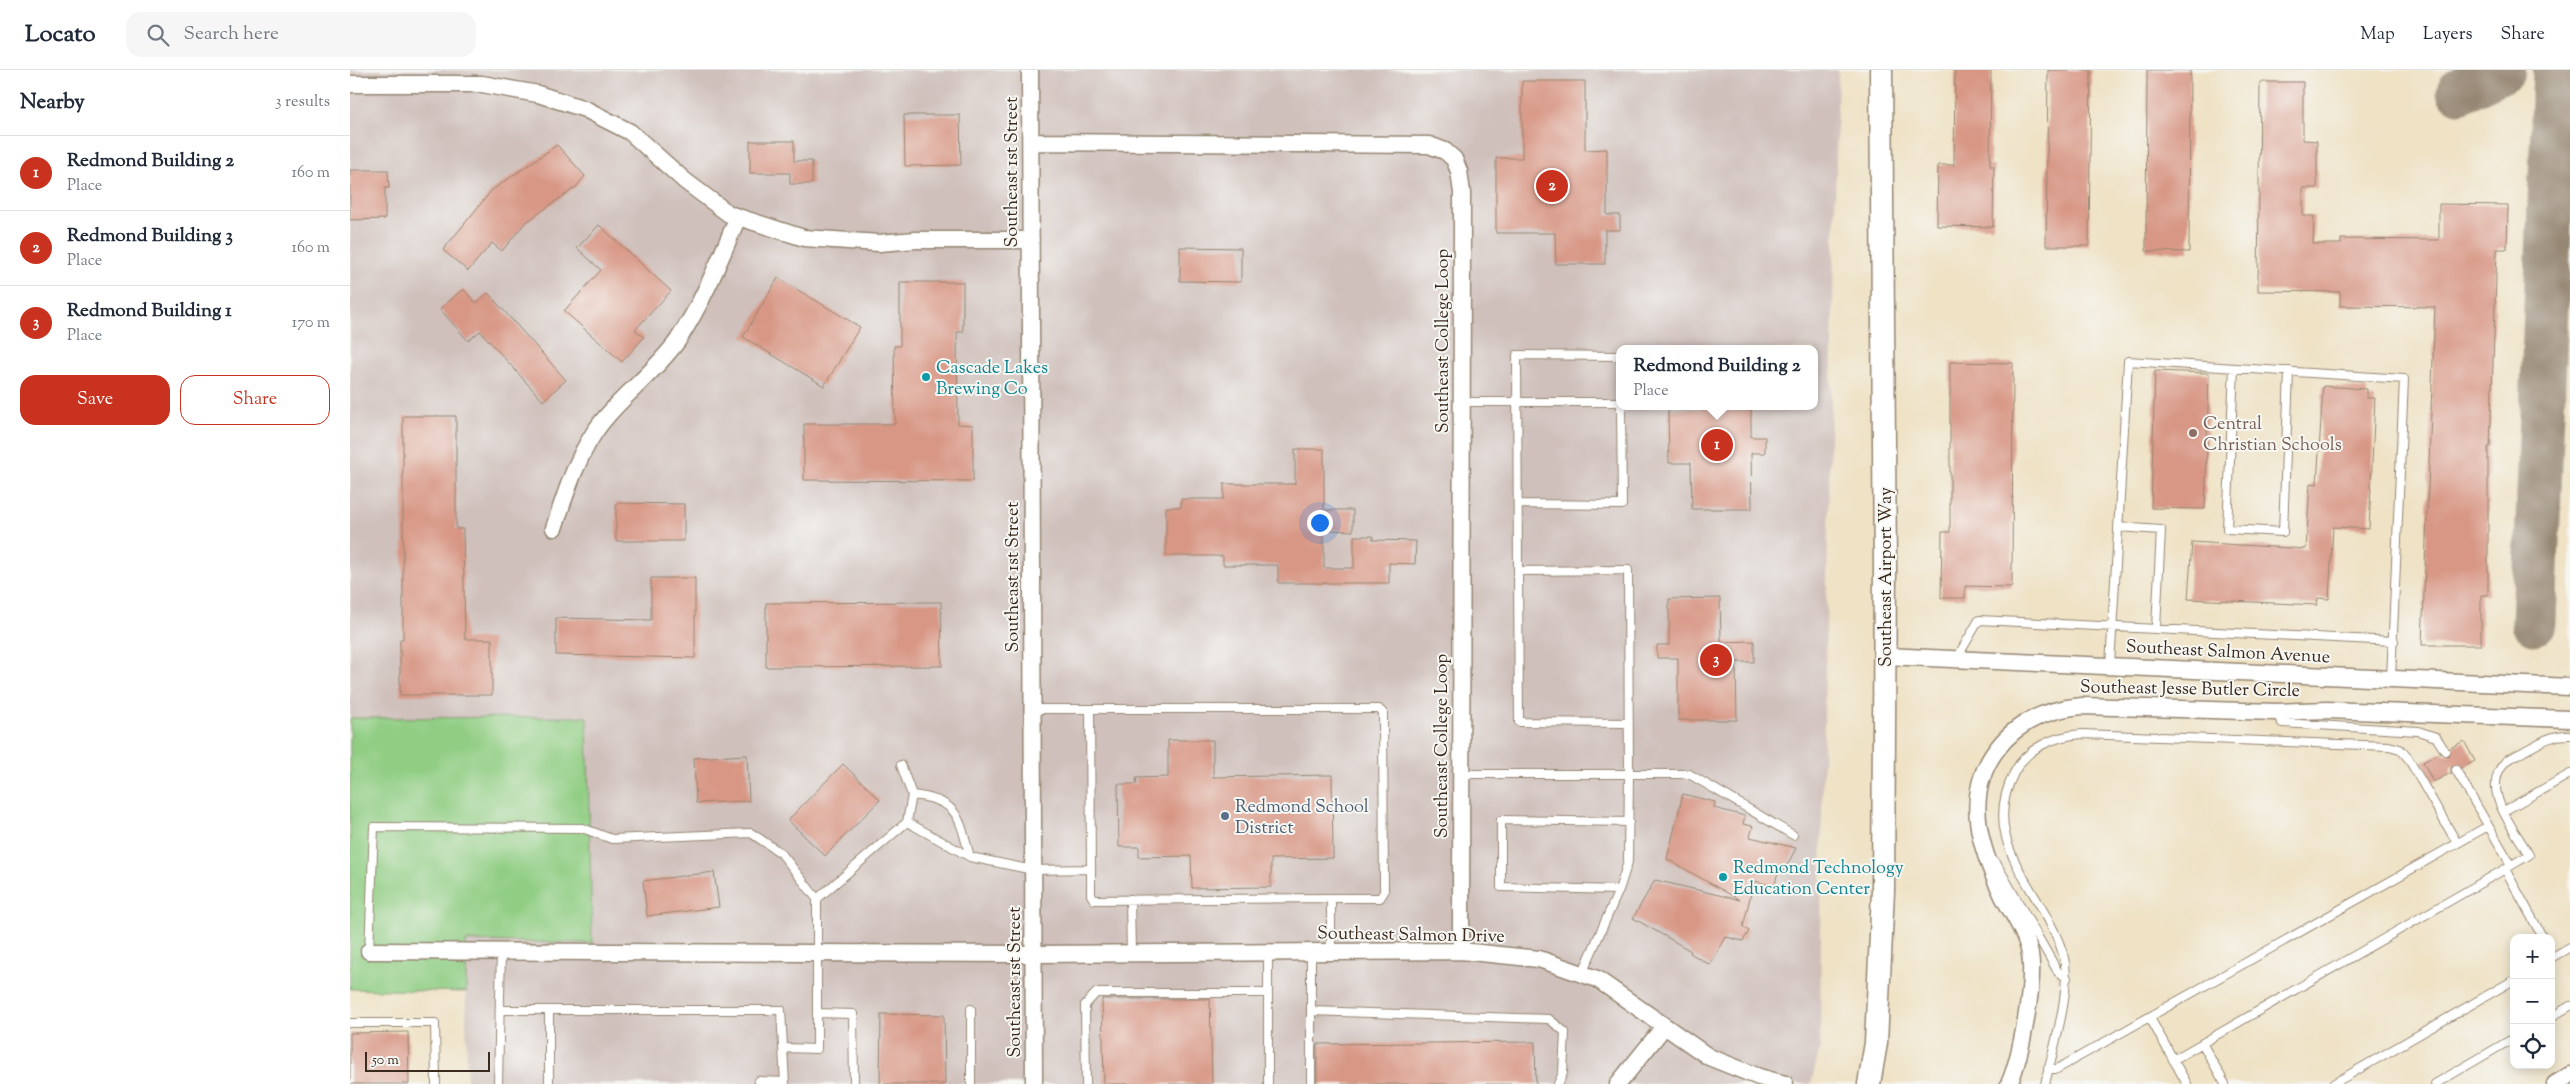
<!DOCTYPE html>
<meta charset="utf-8">
<style>
body{margin:0;font-family:"Sorts Mill Goudy",serif;background:#f6f6f7;color:#1f2937}
.controls{position:absolute;right:15px;bottom:15px;display:grid;overflow:hidden;border-radius:10px;box-shadow:0 2px 12px #0003}
.controls button{width:45px;height:45px;display:grid;place-items:center;padding:0;border:0;border-bottom:1px solid #e0e1e3;background:#fff;color:#1f2937;font:25px sans-serif}
.scale{position:absolute;left:15px;bottom:12px;width:125px;box-sizing:border-box;padding-left:5px;border:2px solid #3b2a1e;border-top:0;font-size:14px;line-height:18px;white-space:nowrap;color:#3b2a1e;-webkit-text-stroke:4px #f6f6f2;paint-order:stroke}
.you{position:absolute;left:969px;top:452px;width:18px;height:18px;margin:-12px;border:4px solid #fff;border-radius:50%;background:#1a73e8;box-shadow:0 0 0 8px #1a73e833}
.badge{display:grid;place-items:center;width:32px;height:32px;border-radius:50%;background:#c8321e;color:#fff;font-size:16px;font-weight:700}
.pin{position:absolute;translate:-50% -50%;border:2px solid #fff;box-shadow:0 1px 5px #0006}
.popup{position:absolute;left:1266px;top:275px;width:202px;height:65px;box-sizing:border-box;display:grid;place-content:center;border-radius:10px;background:#fff;filter:drop-shadow(0 1px 4px #0005);font-size:16px;white-space:nowrap;color:#747a83}
.popup b{font-size:19px;color:#1f2937}
.popup::after{content:'';position:absolute;left:50%;top:100%;margin-left:-10px;border:10px solid transparent;border-top-color:#fff}
.list{margin:0;padding:0;list-style:none}
h2{display:flex;justify-content:space-between;align-items:center;height:65px;margin:0;padding:0 20px;font-size:21px}
h2 small{font-size:16px;font-weight:400;color:#747a83}
.list li{display:grid;grid-template-columns:32px 1fr auto;gap:15px;align-items:center;box-sizing:border-box;height:75px;padding:0 20px;border-top:1px solid #e0e1e3}
.list b{display:block;font-size:19px;white-space:nowrap}
.list p{margin:0;font-size:16px;white-space:nowrap;color:#747a83}
.list em{font-size:16px;font-style:normal;color:#747a83}
.actions{display:flex;gap:10px;padding:15px 20px}
.actions a{flex:1;padding:11px 0;border:1px solid #c8321e;border-radius:15px;text-align:center;font-size:18px;color:#c8321e}
.actions .main{background:#c8321e;color:#fff}
.icon{flex:none;width:28px;height:28px;fill:none;stroke:currentColor;stroke-width:2;stroke-linecap:round;stroke-linejoin:round}
.map{position:relative;flex:none;width:2220px;height:1014px;overflow:hidden}
header{display:flex;align-items:center;gap:30px;box-sizing:border-box;height:70px;padding:0 25px;background:#fff;border-bottom:1px solid #e0e1e3}
header strong{font-size:24px}
nav{display:flex;gap:28px;margin-inline-start:auto;font-size:18px}
.search{width:350px;height:45px;background:#f6f6f7;display:flex;align-items:center;gap:12px;box-sizing:border-box;padding:0 18px;border-radius:15px;color:#747a83;font-size:19px}
main{display:flex}
aside{flex:1;background:#fff}
.map>svg:first-child{display:block}
</style>
<header>
<strong>Locato</strong>
<div class="search"><svg class="icon" aria-label="search" viewBox="0 0 24 24"><circle cx="10" cy="10" r="6"/><path d="M15 15l6 6"/></svg>Search here</div>
<nav><a>Map</a><a>Layers</a><a>Share</a></nav>
</header>
<main>
<aside>
<h2>Nearby<small>3 results</small></h2>
<ul class="list">
<li><span class="badge">1</span><div><b>Redmond Building 2</b><p>Place</p></div><em>160 m</em></li>
<li><span class="badge">2</span><div><b>Redmond Building 3</b><p>Place</p></div><em>160 m</em></li>
<li><span class="badge">3</span><div><b>Redmond Building 1</b><p>Place</p></div><em>170 m</em></li>
</ul>
<div class="actions"><a class="main">Save</a><a>Share</a></div>
</aside>
<div class="map">
<svg width="2220" height="1014" viewBox="0 0 2220 1014">
<rect width="100%" height="100%" fill="#f6f6f2"/>
<filter id="ink" filterUnits="userSpaceOnUse"><feTurbulence type="fractalNoise" baseFrequency=".02" numOctaves="2"/><feDisplacementMap in="SourceGraphic" scale="10" xChannelSelector="R" yChannelSelector="G"/><feConvolveMatrix kernelMatrix="1 2 1 2 8 2 1 2 1" color-interpolation-filters="sRGB"/></filter>
<filter id="wash" filterUnits="userSpaceOnUse"><feTurbulence type="fractalNoise" baseFrequency=".0096" numOctaves="4" result="noise"/><feDisplacementMap in="SourceGraphic" scale="20" xChannelSelector="R" yChannelSelector="G"/><feGaussianBlur stdDeviation="1.12" result="paint"/><feColorMatrix in="noise" values="0 0 0 0 0 0 0 0 0 0 0 0 0 0 0 0 0 1.4 0 .05"/><feComposite in="paint" operator="in"/></filter>
<g filter="url(#wash)">
<rect width="100%" height="100%" fill="#efe2c5"/>
<!-- industrial -->
<path fill="#cfc0bb" fill-rule="evenodd" d="M0 0H1488L1472 746 1470 977 1461 1014H117L115 871 242 872 237 648H0ZM1270 279H1464V336H1270Z"/>
<!-- green -->
<path fill="#91ce84" stroke="#667c51" d="M237 647 242 873 116 871V922L0 919V648Z"/>
<g fill="none" stroke-linecap="round" stroke-linejoin="round">
<!-- taxiway -->
<path stroke="#958672" stroke-width="45" d="M2109 21 2153 0
M2184 553 2205 0"/>
</g>
<g id="blocks">
<!-- building -->
<path fill="#d89785" d="M1605 0H1641L1640 96H1644L1643 157 1587 156 1588 95H1604Z
M1698 0H1741L1739 176H1696Z
M1797 0H1840L1839 182 1796 181Z
M1172 11H1235V80L1257 79V145H1270V160H1255V194H1206L1205 163H1146V88H1172Z
M1910 12H1953V70L1967 71V118H1953V146H1964L1963 174H1991V169L2089 170V134L2158 135 2157 179H2147L2140 377H2138V525H2131V575H2072L2085 237 1990 236V222L1908 221Z
M554 45H610L611 95 555 96Z
M400 71H444V91H462V114H440V103H400Z
M207 75 235 106 226 117 175 153 152 181 142 173 118 201 93 180 142 120Z
M0 100H38L39 118H35V149L0 150Z
M249 155 321 221 285 260 294 267 272 292 214 241 251 200 227 178Z
M830 177 891 178V212L830 211Z
M428 208 510 257 474 316 393 267Z
M550 212H613V262H607L608 354 623 355V411L454 410V354H545L544 276H550Z
M113 219 126 233 138 223 216 310 193 331 130 261 118 271 90 239Z
M1600 292 1663 293 1662 517 1615 516V528H1591L1592 462H1600Z
M1805 301 1859 303 1855 439 1801 438Z
M1973 316 2017 319V328H2025L2019 459 1983 457 1979 529 1968 528 1967 535 1838 529 1842 472 1956 479 1960 413 1967 414Z
M1352 336H1401V367H1415V383H1401L1402 439H1342L1341 393H1319L1318 339H1352Z
M53 346H106V459H113L115 569H142V625H50V569H53Z
M945 379H974V440H1003V461L974 460V498H1004V466H1023V470L1066 471 1065 494 1039 493V513H928V495H873V486H816V437H831V429H874V414H945Z
M266 433 334 434V471H266Z
M301 508H345V588L206 585V548L301 550Z
M1370 528 1371 572 1404 571V592H1386L1387 650H1328V588H1307V575H1319V529Z
M591 532 592 596 416 597V533Z
M818 670H863V707L982 705 983 788 921 789V817L842 818 841 786 789 787V777H769L768 714H787L786 708 818 707Z
M2114 671 2125 691 2111 698 2104 695 2101 698V703L2083 712 2073 692 2090 683 2098 686 2100 678Z
M397 685 399 731 346 733 344 688Z
M493 694 530 730 475 786 438 750Z
M1333 724 1365 732 1364 738 1395 746 1393 754 1403 756 1400 767 1446 778 1434 801 1427 805 1425 816 1404 811 1393 857 1399 861 1393 871 1376 867 1360 895 1340 883 1341 881 1283 848 1305 810 1390 830 1317 789Z
M364 802 369 837 297 846 293 811Z
M752 929H860L862 1014H754Z
M531 944 594 945 595 1014H530Z
M58 962 59 1014H0V963Z
M1185 972 1186 1014H967V974Z"/>
</g>
</g>
<g filter="url(#ink)">
<use href="#blocks" fill-opacity="0" stroke="#958672" stroke-width="1"/>
<g fill="none" stroke-linecap="round" stroke-linejoin="round">
<!-- lane casing -->
<g stroke="#958672" stroke-width="10">
<path id="lane" d="M1270 286 1167 285 1168 501 1278 500 1279 704H1339L1443 765
M1884 298 1877 459 1933 462 1939 301
M1112 332H1270
M1168 434 1272 435 1271 336
M1768 457 1811 460 1806 558
M1168 501 1169 652 1278 653
M1610 589 1611 581 1629 550 2044 571
M1760 596 1778 291 2054 309 2041 609
M683 639H740L741 799
M740 639H1029L1033 643 1034 822 1030 828H981
M1926 643 1932 653 2068 661 2086 667 2095 681
M551 695 562 725 557 752
M2106 700 2161 795
M1111 704H1279L1278 792 1269 820 1232 904
M562 725C609 730 609 747 620 787
M2154 741 2220 704
M1646 793 1708 902 1717 908
M1269 820 1151 817V750L1279 752
M467 829 557 752 620 787 683 800 741 799V825L744 830 981 828V882
M780 829 781 884
M2193 868 2155 799 2179 785C2165 759 2128 719 2156 691 2160 687 2168 685 2173 682 2189 673 2202 664 2220 665
M19 881 24 757 232 758 262 769 401 763 431 783 467 829V979L434 978
M961 882V1014
M918 883V1014
M2201 888 2220 877
M150 940H431L435 1014
M961 941 1199 949 1215 962 1213 1003 1208 1014
M467 943 503 944 504 1014
M2201 947 2220 936
M1800 948 1837 1014
M0 953H85L86 1014
M1852 973 1875 1014
M1823 990 2155 799
M1698 999H1707L2138 756
M148 1014 151 881
M199 1014V940
M409 1014V1011L435 1012
M621 1014V939
M736 1014 735 935 746 923H918
M1695 1014C1703 979 1723 918 1713 884 1694 820 1627 775 1664 703 1677 677 1705 666 1732 664L2039 676 2050 679 2058 688 2107 773
M1983 1014 2164 910
M2085 1014 2164 968"/>
</g>
<!-- street casing -->
<g stroke="#958672" stroke-width="19">
<path id="street" d="M680 0 684 1014
M0 14H132L188 24 235 39 280 62 335 111 379 144 454 168 529 173 566 170H681
M681 72 1079 75 1095 81 1104 89 1109 101 1112 123 1111 881
M204 458C215 426 225 392 244 363 265 331 304 304 328 270 353 232 370 189 388 147
M1535 586 2220 617
M19 881 684 884 1111 881 1189 889 1247 909 1359 987 1409 1007 1435 1014
M1268 1014 1313 958
M1659 1014C1671 987 1685 913 1680 884 1676 862 1663 845 1653 826 1630 779 1612 725 1647 679 1668 651 1698 639 1732 636L1926 642 1977 640 2220 649
M2205 1014 2220 1005"/>
</g>
<!-- secondary casing -->
<g stroke="#958672" stroke-width="25">
<path id="secondary" d="M1519 1014 1526 973 1533 821 1535 498 1531 0"/>
</g>
<!-- lane -->
<use href="#lane" stroke="#fff" stroke-width="8"/>
<!-- street -->
<use href="#street" stroke="#fff" stroke-width="16"/>
<!-- secondary -->
<use href="#secondary" stroke="#fff" stroke-width="22"/>
</g>
</g>
<!-- markers -->
<g fill="#0f9aa8" stroke="#f6f6f2" stroke-width="2">
<circle cx="576" cy="307" r="5"/>
<circle cx="1373" cy="807" r="5"/>
</g>
<circle fill="#8d6e63" stroke="#f6f6f2" stroke-width="2" cx="1843" cy="363" r="5"/>
<circle fill="#5c6f8a" stroke="#f6f6f2" stroke-width="2" cx="875" cy="746" r="5"/>
<g text-anchor="middle" stroke-width="4" stroke-linejoin="round" paint-order="stroke">
<!-- street labels -->
<g font-size="18" fill="#3b2a1e" stroke="#f6f6f2">
<text transform="translate(661 102) rotate(-90)" y="6">Southeast 1st Street</text>
<text transform="translate(1092 271) rotate(-90)" y="6">Southeast College Loop</text>
<text transform="translate(662 507) rotate(-90)" y="6">Southeast 1st Street</text>
<text transform="translate(1535 507) rotate(-90)" y="6">Southeast Airport Way</text>
<text transform="translate(1878 581) rotate(3)" y="6">Southeast Salmon Avenue</text>
<text transform="translate(1840 618) rotate(1)" y="6">Southeast Jesse Butler Circle</text>
<text transform="translate(1091 676) rotate(-90)" y="6">Southeast College Loop</text>
<text transform="translate(1061 864) rotate(1)" y="6">Southeast Salmon Drive</text>
<text transform="translate(664 912) rotate(-90)" y="6">Southeast 1st Street</text>
</g>
<!-- culture labels -->
<g font-size="18" fill="#0d838f" stroke="#f6f6f2" text-anchor="start">
<text x="586" y="303">Cascade Lakes<tspan x="586" dy="21">Brewing Co</tspan></text>
<text x="1383" y="803">Redmond Technology<tspan x="1383" dy="21">Education Center</tspan></text>
</g>
<!-- education labels -->
<g font-size="18" fill="#785e54" stroke="#f6f6f2" text-anchor="start">
<text x="1853" y="359">Central<tspan x="1853" dy="21">Christian Schools</tspan></text>
</g>
<!-- service labels -->
<g font-size="18" fill="#4e5e75" stroke="#f6f6f2" text-anchor="start">
<text x="885" y="742">Redmond School<tspan x="885" dy="21">District</tspan></text>
</g>
</g>
</svg>
<div class="controls">
<button>+</button>
<button>−</button>
<button><svg class="icon" aria-label="locate" viewBox="0 0 24 24"><circle cx="12" cy="12" r="6"/><path d="M12 2v4M12 18v4M2 12h4M18 12h4"/></svg></button>
</div>
<div class="scale">50 m</div>
<div class="you"></div>
<div class="pin badge" style="left:1367px;top:375px">1</div>
<div class="popup"><b>Redmond Building 2</b>Place</div>
<div class="pin badge" style="left:1202px;top:116px">2</div>
<div class="pin badge" style="left:1366px;top:590px">3</div>
</div>
</main>
